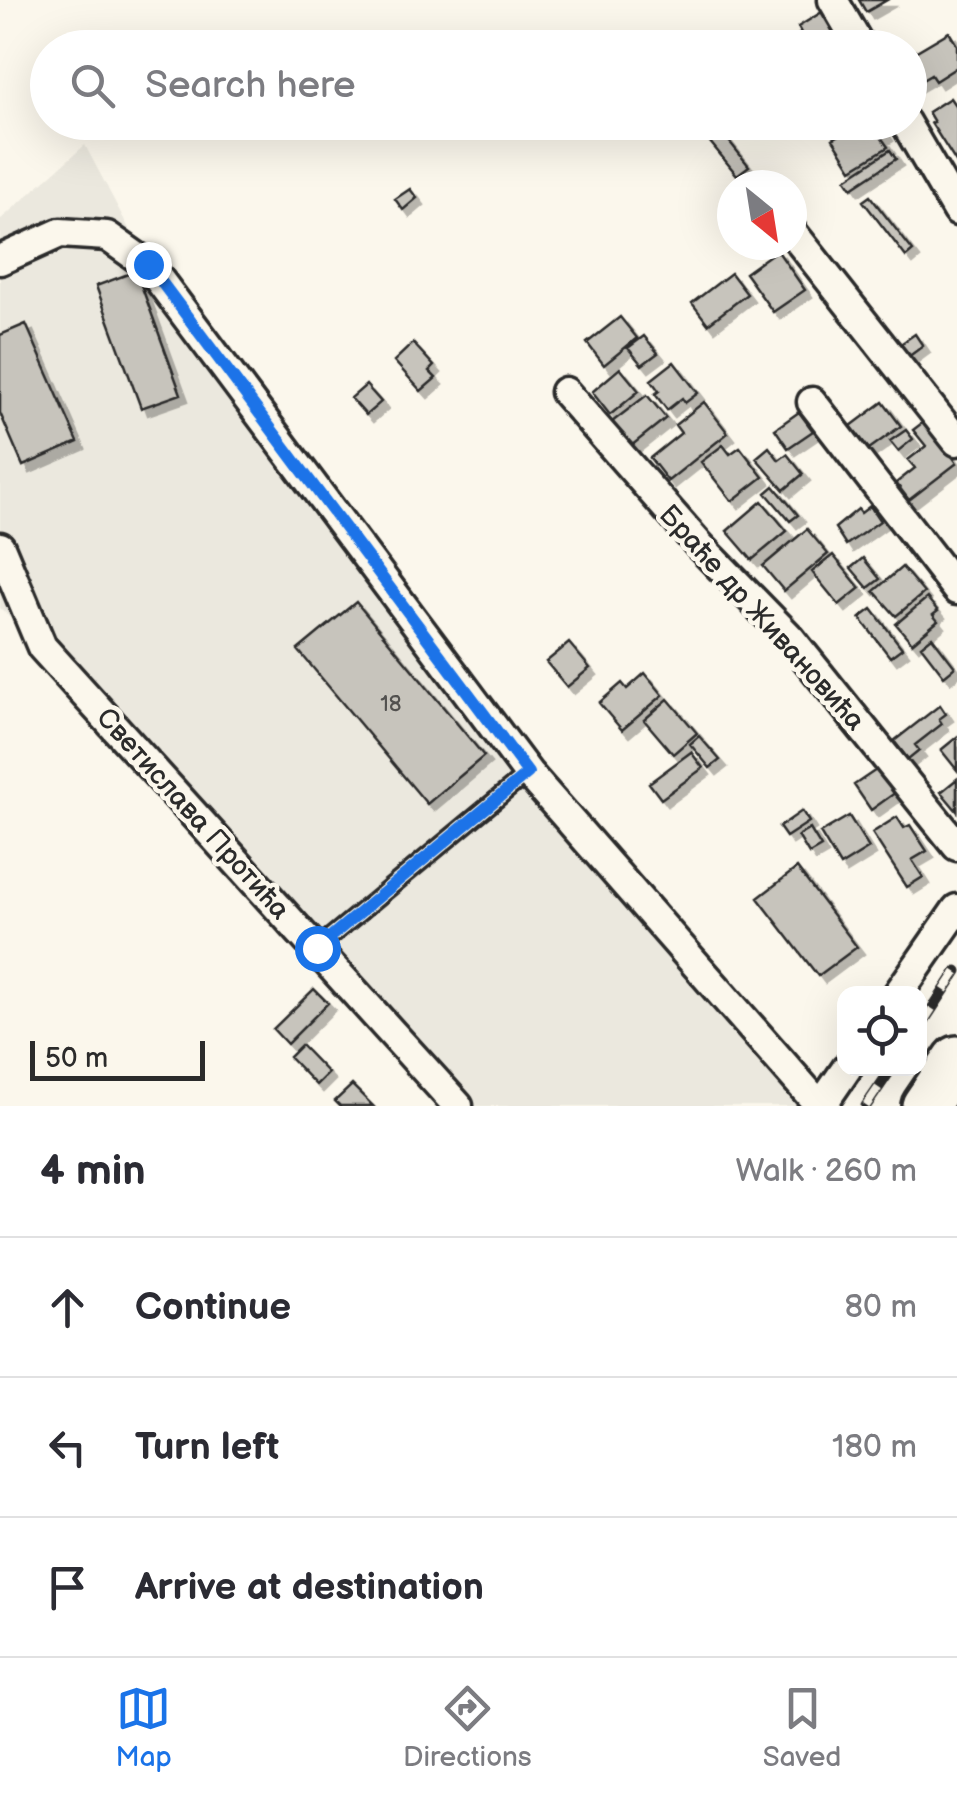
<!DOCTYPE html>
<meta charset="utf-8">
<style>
body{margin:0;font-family:"Balsamiq Sans",sans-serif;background:#f2f2f3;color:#2b2b33}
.controls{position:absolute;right:30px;bottom:30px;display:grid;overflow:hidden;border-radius:20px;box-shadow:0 10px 40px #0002}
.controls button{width:90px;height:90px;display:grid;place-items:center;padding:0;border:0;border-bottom:2px solid #e1e1e2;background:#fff;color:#2b2b33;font:50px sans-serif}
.compass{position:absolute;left:717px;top:170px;width:90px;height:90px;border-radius:50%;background:#fff;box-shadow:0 10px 40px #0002;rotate:150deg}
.scale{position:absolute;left:30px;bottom:25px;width:175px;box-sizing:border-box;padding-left:10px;border:5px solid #2b2b2b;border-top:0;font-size:28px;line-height:35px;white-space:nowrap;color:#2b2b2b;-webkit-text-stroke:8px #fbf7ec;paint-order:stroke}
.stop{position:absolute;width:30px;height:30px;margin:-22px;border:8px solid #1a73e8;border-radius:50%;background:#fff}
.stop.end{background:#1a73e8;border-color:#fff;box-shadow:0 2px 10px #0008}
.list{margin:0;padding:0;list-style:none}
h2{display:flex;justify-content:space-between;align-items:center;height:130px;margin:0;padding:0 40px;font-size:42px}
h2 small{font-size:32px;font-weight:400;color:#7c7c81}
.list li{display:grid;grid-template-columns:65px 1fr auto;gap:30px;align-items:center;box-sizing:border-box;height:140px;padding:0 40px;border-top:2px solid #e1e1e2}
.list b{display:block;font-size:38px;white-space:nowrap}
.list em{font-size:32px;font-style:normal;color:#7c7c81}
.icon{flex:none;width:55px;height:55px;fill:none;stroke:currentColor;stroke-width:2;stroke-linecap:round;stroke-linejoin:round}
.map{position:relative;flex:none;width:957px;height:1106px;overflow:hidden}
.search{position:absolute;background:#fff;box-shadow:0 10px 40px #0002;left:30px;right:30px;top:30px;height:110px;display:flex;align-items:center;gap:25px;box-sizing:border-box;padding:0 35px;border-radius:55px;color:#7c7c81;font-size:38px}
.sheet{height:550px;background:#fff}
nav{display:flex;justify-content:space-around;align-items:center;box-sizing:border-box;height:140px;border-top:2px solid #e1e1e2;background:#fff;font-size:28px;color:#7c7c81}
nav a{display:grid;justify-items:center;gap:5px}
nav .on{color:#1a73e8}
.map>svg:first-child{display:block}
</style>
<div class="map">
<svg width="957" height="1106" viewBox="0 0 957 1106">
<defs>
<filter id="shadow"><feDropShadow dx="7" dy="7" stdDeviation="0" flood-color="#0004"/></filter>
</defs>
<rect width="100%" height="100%" fill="#fbf7ec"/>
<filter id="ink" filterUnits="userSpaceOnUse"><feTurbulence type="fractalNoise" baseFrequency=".01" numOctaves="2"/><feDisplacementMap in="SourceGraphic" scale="20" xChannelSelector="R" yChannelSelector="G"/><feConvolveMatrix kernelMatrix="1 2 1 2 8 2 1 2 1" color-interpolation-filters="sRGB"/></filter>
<g filter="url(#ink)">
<!-- built -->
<path fill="#ebe8de" d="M85 145 148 265 528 773 820 1106H458L42 647 0 608V220Z"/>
<!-- building -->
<path fill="#c7c4bc" stroke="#2b2b2b" stroke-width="2.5" filter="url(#shadow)" d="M859 0H887L866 12Z
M822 12 835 33 810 48H787L784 43 801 33 798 27Z
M949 32 957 45V67L935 81 931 75 912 86 910 55Z
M950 98 957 108V164L931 123 934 122 928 112Z
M848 122H878L886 134 881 137 888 147 852 169 833 139 841 134 838 129Z
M717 126 749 166 737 175 705 136Z
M890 150 896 159 852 188 846 179Z
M410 189 417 198 403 210 395 199Z
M870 196 913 251 906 257 863 201Z
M777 250 805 290 773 312 745 273Z
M136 271 181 394 141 408 96 286Z
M731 273 747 294 708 324 692 303Z
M620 317 637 338 604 365 587 343Z
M26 324 78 442 23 466 0 413V335Z
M915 334 923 346 908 357 899 345Z
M644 336 658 353 642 365 628 348Z
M413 343 434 366 429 371 436 378 421 391 394 361Z
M674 362 698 393 685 403 682 398 667 410 655 394 659 391 651 380Z
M620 368 639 391 610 415 592 392Z
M366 385 381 402 366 415 351 398Z
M647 395 666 418 631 446 612 422Z
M704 402 728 433 668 481 650 458 681 433 675 425Z
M883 402 901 426 869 449 851 426Z
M799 412 813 431 788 448 775 429Z
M926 420 957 463 909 500 896 483 915 468 908 460 926 446 913 430Z
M906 430 913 439 898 451 890 441Z
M723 445 730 454 740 447 763 477 732 501 701 462Z
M769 447 779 460 787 454 803 474 784 490 756 458Z
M774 486 798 515 790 521 766 493Z
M762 501 787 531 752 560 727 531Z
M870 506 880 521 846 545 835 528 858 509 861 513Z
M807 529 828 554 784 591 763 566Z
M833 555 860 588 839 605 812 572Z
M863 558 880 579 868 588 851 568Z
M902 567 924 593 896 616 874 591Z
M927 598 938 611 933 615 938 621 912 643 896 624Z
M356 602 484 756 427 804 298 650Z
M872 609 902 648 890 657 860 618Z
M932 637 955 667 944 676 921 646Z
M569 643 590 668 567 687 546 662Z
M645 673 663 695 622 730 599 703 622 683 627 689Z
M668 699 697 733 673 754 644 720Z
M940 705 946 714 939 719 942 724 915 745 919 750 908 759 894 741Z
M699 736 720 760 710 768 690 744Z
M957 737V770L941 750Z
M691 752 703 768 661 799 649 783Z
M882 766 899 790 871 810 854 785Z
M957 779V811L941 792Z
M802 811 809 822 786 837 779 827Z
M849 816 869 848 840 866 820 833Z
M897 817 904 828 910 825 927 851 912 860 923 877 907 887 872 833Z
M810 829 821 847 809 854 798 836Z
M797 868 857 947 818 976 758 898Z
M314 989 328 1003 287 1044 273 1029Z
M301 1045 328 1073 316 1085 289 1057Z
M352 1085 373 1106H340L335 1101Z"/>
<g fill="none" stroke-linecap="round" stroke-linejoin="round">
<!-- lane casing -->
<g stroke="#2b2b2b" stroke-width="21">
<path id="lane" d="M317 948 528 773"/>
</g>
<!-- street casing -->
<g stroke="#2b2b2b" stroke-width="35">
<path id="street" d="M833 0 861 48
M905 122 957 211
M792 232 957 441
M0 260 60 233 107 236 148 265 528 773 820 1106
M565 392 700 546 790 638 957 846
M812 402 957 590
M0 547 42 647 458 1106
M898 994 957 909
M821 1106 847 1068"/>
</g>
<!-- primary casing -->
<g stroke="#2b2b2b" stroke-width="52">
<path id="primary" d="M925 1106 957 1059"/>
</g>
<!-- lane -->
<use href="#lane" stroke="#fbf7ec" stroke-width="14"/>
<!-- street -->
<use href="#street" stroke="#fbf7ec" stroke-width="28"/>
<!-- primary -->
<use href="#primary" stroke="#fbf7ec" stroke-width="45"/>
<!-- rail casing -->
<g stroke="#2b2b2b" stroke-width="11">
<path id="rail" d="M920 1027 957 971
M866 1106 892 1068"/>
</g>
<!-- rail -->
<use href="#rail" stroke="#fbf7ec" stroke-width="8" stroke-dasharray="22" stroke-linecap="butt"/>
</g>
</g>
<g fill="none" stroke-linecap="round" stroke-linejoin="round" filter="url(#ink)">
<!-- route -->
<path stroke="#1a73e8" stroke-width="12" d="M148 264 528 773 317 948"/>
</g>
<g text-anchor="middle" stroke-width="9" stroke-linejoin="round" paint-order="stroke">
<!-- number labels -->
<g font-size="22" fill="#52514f">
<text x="391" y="711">18</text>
</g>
<!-- street labels -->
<g font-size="28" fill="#2b2b2b" stroke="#fbf7ec">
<text transform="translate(763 617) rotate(48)" y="10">Браће др Живановића</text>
<text transform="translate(194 813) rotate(48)" y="10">Светислава Протића</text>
</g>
</g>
</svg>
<div class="controls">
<button><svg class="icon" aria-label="locate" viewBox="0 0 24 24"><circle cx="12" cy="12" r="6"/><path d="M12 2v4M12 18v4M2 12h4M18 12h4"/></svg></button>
</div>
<svg class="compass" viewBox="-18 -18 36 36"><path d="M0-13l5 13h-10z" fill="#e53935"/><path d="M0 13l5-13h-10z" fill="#7c7c81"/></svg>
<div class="scale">50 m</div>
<div class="stop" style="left:317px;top:948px"></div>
<div class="stop end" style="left:148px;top:264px"></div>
<div class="search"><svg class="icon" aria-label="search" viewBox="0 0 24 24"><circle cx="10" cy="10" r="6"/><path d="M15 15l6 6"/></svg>Search here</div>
</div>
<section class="sheet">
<h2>4 min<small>Walk · 260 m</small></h2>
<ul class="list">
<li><svg class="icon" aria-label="ahead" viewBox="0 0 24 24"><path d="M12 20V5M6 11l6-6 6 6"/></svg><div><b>Continue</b></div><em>80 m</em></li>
<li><svg class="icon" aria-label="left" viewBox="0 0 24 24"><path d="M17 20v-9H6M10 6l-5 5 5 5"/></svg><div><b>Turn left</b></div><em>180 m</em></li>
<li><svg class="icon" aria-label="arrive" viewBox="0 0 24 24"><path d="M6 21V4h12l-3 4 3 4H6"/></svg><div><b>Arrive at destination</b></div></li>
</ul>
</section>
<nav>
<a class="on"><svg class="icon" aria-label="map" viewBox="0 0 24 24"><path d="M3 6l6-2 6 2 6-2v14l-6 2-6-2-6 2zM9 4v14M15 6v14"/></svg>Map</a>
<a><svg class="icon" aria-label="directions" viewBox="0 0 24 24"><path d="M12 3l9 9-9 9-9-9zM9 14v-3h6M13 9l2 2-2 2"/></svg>Directions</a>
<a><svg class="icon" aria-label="saved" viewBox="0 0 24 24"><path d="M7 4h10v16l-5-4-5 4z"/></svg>Saved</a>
</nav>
